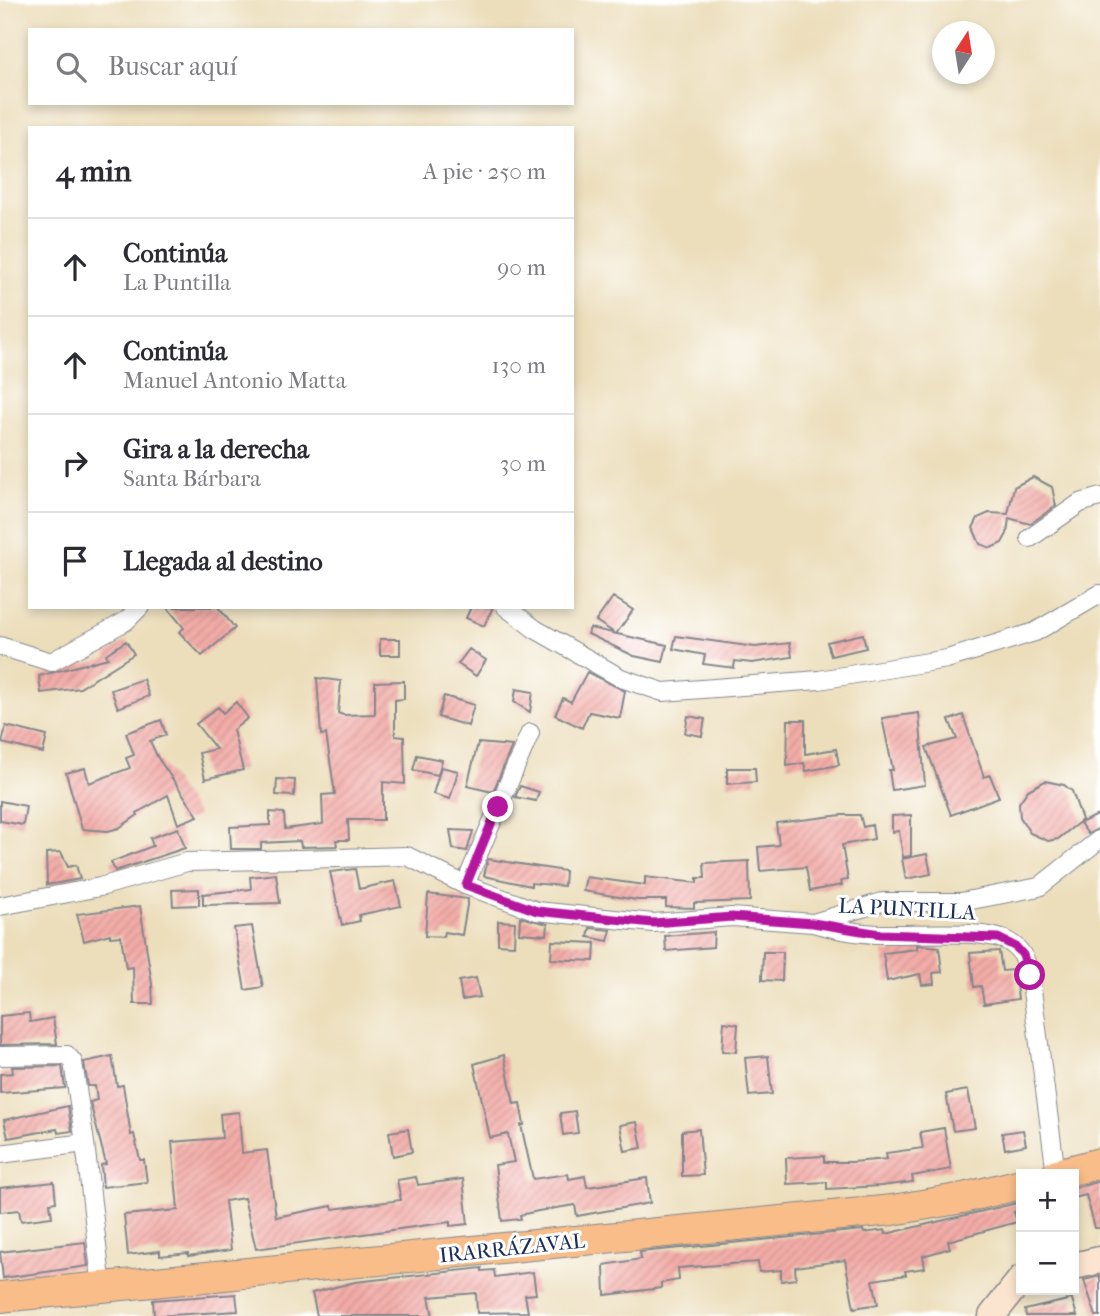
<!DOCTYPE html>
<html lang="es">
<meta charset="utf-8">
<style>
body{margin:0;font-family:"IM FELL French Canon",serif;background:#f2f2f3;color:#2b2b33}
.controls{position:absolute;right:21px;bottom:21px;display:grid;overflow:hidden;border-radius:0px;box-shadow:0 4px 10px #0003}
.controls button{width:63px;height:63px;display:grid;place-items:center;padding:0;border:0;border-bottom:2px solid #e1e1e2;background:#fff;color:#2b2b33;font:35px sans-serif}
.compass{position:absolute;left:932px;top:21px;width:63px;height:63px;border-radius:50%;background:#fff;box-shadow:0 4px 10px #0003;rotate:12deg}
.stop{position:absolute;width:21px;height:21px;margin:-16px;border:5px solid #b5179e;border-radius:50%;background:#fff}
.stop.end{background:#b5179e;border-color:#fff;box-shadow:0 2px 7px #0008}
.list{margin:0;padding:0;list-style:none}
h2{display:flex;justify-content:space-between;align-items:center;height:91px;margin:0;padding:0 28px;font-size:30px}
h2 small{font-size:23px;font-weight:400;color:#7c7c81}
.list li{display:grid;grid-template-columns:46px 1fr auto;gap:21px;align-items:center;box-sizing:border-box;height:98px;padding:0 28px;border-top:2px solid #e1e1e2}
.list b{display:block;font-size:26px;white-space:nowrap}
.list p{margin:0;font-size:23px;white-space:nowrap;color:#7c7c81}
.list em{font-size:23px;font-style:normal;color:#7c7c81}
.icon{flex:none;width:38px;height:38px;fill:none;stroke:currentColor;stroke-width:2;stroke-linecap:round;stroke-linejoin:round}
.map{position:relative;flex:none;width:1100px;height:1316px;overflow:hidden}
.search{position:absolute;background:#fff;box-shadow:0 4px 10px #0003;left:28px;top:28px;width:546px;height:77px;display:flex;align-items:center;gap:18px;box-sizing:border-box;padding:0 24px;border-radius:0px;color:#7c7c81;font-size:26px}
.panel{position:absolute;background:#fff;box-shadow:0 4px 10px #0003;left:28px;top:126px;width:546px;height:483px;border-radius:0px}
.map>svg:first-child{display:block}
</style>
<div class="map">
<svg width="1100" height="1316" viewBox="0 0 1100 1316">
<defs>
<pattern id="building-hatch" width="6" height="6" patternUnits="userSpaceOnUse" patternTransform="scale(1.75)"><rect width="6" height="6" fill="#f3aca7"/><path d="M-1 1l2-2M0 6l6-6M5 7l2-2" fill="none" stroke="#d09492"/></pattern>
</defs>
<rect width="100%" height="100%" fill="#fff"/>
<filter id="ink" filterUnits="userSpaceOnUse"><feTurbulence type="fractalNoise" baseFrequency=".0143" numOctaves="2"/><feDisplacementMap in="SourceGraphic" scale="14" xChannelSelector="R" yChannelSelector="G"/><feConvolveMatrix kernelMatrix="1 2 1 2 8 2 1 2 1" color-interpolation-filters="sRGB"/></filter>
<filter id="wash" filterUnits="userSpaceOnUse"><feTurbulence type="fractalNoise" baseFrequency=".00686" numOctaves="4" result="noise"/><feDisplacementMap in="SourceGraphic" scale="28" xChannelSelector="R" yChannelSelector="G"/><feGaussianBlur stdDeviation="1.57" result="paint"/><feColorMatrix in="noise" values="0 0 0 0 0 0 0 0 0 0 0 0 0 0 0 0 0 1.4 0 .05"/><feComposite in="paint" operator="in"/></filter>
<g filter="url(#wash)">
<rect width="100%" height="100%" fill="#ecdebb"/>
<g id="blocks">
<!-- building -->
<path fill="url(#building-hatch)" d="M1033 477 1052 487 1056 506 1030 524 1009 518 1007 534 1002 543 991 548 980 544 973 528 978 518 989 513 1008 514 1014 487Z
M613 597 633 610 616 634 596 621Z
M167 607H218L235 628 202 656 179 632 184 628Z
M471 607H493L484 626 466 618Z
M590 628 667 645 663 662 634 656 588 634Z
M863 634 866 648 831 656 827 642Z
M676 636 755 647 790 643 792 657 752 663 735 661 734 668 703 664 705 655 673 649Z
M380 639H400V655H380Z
M126 641 134 654 80 688 41 693 39 676 108 658 106 654Z
M469 649 486 660 476 676 458 664Z
M587 672 625 691 620 718 589 712 582 728 555 715 563 698 571 702Z
M317 678 341 681 338 713 343 715 375 714V682L404 681V699L395 700V736L404 737 405 784 383 782V820H348L349 840H336L337 846 301 847 300 841 261 843V849H231L230 827 270 825V812L284 813 285 829 323 824 322 795 335 794 326 734 321 735Z
M143 679 149 696 118 708 111 690Z
M516 689 533 692 530 712 514 702Z
M444 696 474 705 468 726 438 717Z
M236 702 248 718 233 730 243 770 205 779 199 753 216 749 196 724 218 707 223 713Z
M919 713 925 785 892 790 889 770H893L882 718Z
M963 715 984 777 990 775 999 797 951 815 926 747 957 739 949 720Z
M688 716 705 719 702 736 685 733Z
M161 720 166 735 150 741 158 758 198 816 178 824 168 795 137 813 138 815 119 828 108 831 82 829 66 773 85 768 89 783 130 768 126 758 134 755 126 733Z
M788 720H805V754L836 749 839 765 806 771 804 763 787 766Z
M6 726 47 736 43 753 2 743Z
M478 743 512 746 493 792 467 786Z
M417 755 442 760 438 775 413 770Z
M441 767 458 771 450 799 433 794Z
M727 768H755L756 782 727 784Z
M277 779 295 780 294 796 276 795Z
M1045 781 1064 785 1072 791 1082 820 1058 839 1048 841 1030 833 1020 817 1019 803 1028 790Z
M520 786 539 792 536 801 515 797Z
M0 801 26 806 23 825 0 821Z
M1100 814V828L1088 834 1080 823Z
M842 815H860L863 827 872 825 874 839 842 845 848 880 841 881 842 885 810 891 806 867 760 871 758 847 779 845 776 823Z
M911 815V856L903 857 899 831 892 832V816Z
M178 828 185 848 115 871 111 862 153 846 150 838Z
M450 830 473 831 467 851 453 849Z
M61 852 68 867 76 865 80 879 47 885 46 853Z
M927 854 931 874 906 879 902 859Z
M488 859 565 871 564 886 531 883V886L484 876Z
M749 861 750 901 694 903V908L666 907V900H637L583 891 586 877 645 885V877L697 883V878H705L704 863Z
M355 869 359 889 395 881 401 906 359 915 360 921 342 925 330 872Z
M276 874 280 903 203 905V894L251 889 250 877Z
M199 889V905L173 906 172 890Z
M428 894 468 899 462 935 444 932 443 937 425 936Z
M140 906 152 984 153 1004H134L133 967 126 968 121 936 110 937V934L84 941 77 914Z
M520 917 548 924 547 935 519 933Z
M498 921 515 922 514 945 498 944Z
M252 926 263 987 245 990 234 928Z
M590 928 611 930 608 941 588 937Z
M714 932 713 947 666 951 665 936Z
M552 941 595 943 594 961 551 959Z
M917 945 939 947 942 972 933 973 934 984 922 985 920 974 887 981 883 953 917 949Z
M999 951 1002 971 1014 970 1018 999 984 1004 981 986 974 987 970 953Z
M763 952H783L782 981 762 980Z
M476 978 480 997 462 1000 459 981Z
M29 1013 30 1022 53 1018 57 1044 0 1045V1016Z
M724 1022 738 1024 736 1052 722 1051Z
M504 1055 514 1104 520 1103 524 1125H521L533 1179 568 1174 569 1179 585 1176 587 1187 647 1178 650 1203 577 1216 575 1205 538 1211 520 1215 521 1219 502 1221 495 1165 514 1162 508 1134 490 1138 474 1064Z
M112 1056 117 1086 123 1085 131 1135 134 1134 140 1160H144L147 1182 103 1187 101 1165 106 1164 90 1102 97 1100 95 1086H88L84 1062Z
M768 1056 772 1094 749 1096 745 1058Z
M62 1066 65 1088 0 1093V1074L13 1073 12 1067Z
M968 1090 975 1128 953 1131 946 1094Z
M68 1106 72 1131 58 1133 57 1129 8 1138 4 1120Z
M575 1111 578 1133 563 1135 560 1113Z
M239 1112 242 1153 267 1150 276 1217 332 1206 333 1209 401 1200 397 1180 416 1177 418 1185 463 1179 468 1224 450 1226V1222L256 1249 244 1198 225 1201 231 1250 188 1256V1253L160 1256V1251L128 1255 124 1215 178 1210 172 1142 222 1138 220 1114Z
M637 1122 642 1148 625 1151 620 1125Z
M944 1128 951 1169 912 1176 913 1182 881 1186 827 1189V1182L787 1184 786 1158 824 1156V1162H852L887 1159 886 1153 923 1148 920 1132Z
M408 1129 412 1152 393 1156 389 1132Z
M699 1129 703 1175 682 1176V1131Z
M1023 1130 1026 1145 1005 1149 1002 1133Z
M1100 1181V1228H1095L1086 1195 1074 1198V1188Z
M54 1182 56 1202 50 1203 52 1217 21 1221 19 1210 0 1212V1188Z
M1021 1202V1210L1014 1212 1017 1222 948 1241 950 1248 923 1256 925 1268 905 1271 906 1275 873 1280 878 1304 854 1308 845 1260 795 1267 796 1279 781 1281V1270L759 1272 758 1262 678 1268 679 1280 661 1283V1288L605 1295 604 1265 641 1259 640 1252 863 1230 864 1233 885 1230 886 1234Z
M85 1242 88 1266 3 1278 0 1252Z
M482 1268V1271L494 1270 495 1277 533 1272 536 1294 525 1295 528 1312 477 1313 476 1293 429 1297 433 1316H317L312 1293 355 1282Z
M1100 1276V1316H1096L1084 1280Z
M236 1294 238 1311 154 1316 153 1300Z
M1072 1299 1077 1316H1026L1025 1310Z"/>
</g>
</g>
<g filter="url(#ink)">
<use href="#blocks" fill-opacity="0" stroke="#84868c" stroke-width="2"/>
<g fill="none" stroke-linecap="round" stroke-linejoin="round">
<!-- street casing -->
<g stroke="#84868c" stroke-width="20">
<path id="street" d="M1030 538 1080 503 1100 497
M506 607 535 629 621 678 663 692 819 680 947 659 1035 632 1100 594
M0 646 51 662 126 621 140 607
M465 885 530 733
M0 906 100 887 187 862 407 856 465 885 537 911 653 923 732 917 813 923 882 902H961L1039 887 1100 839
M813 923C835 929 859 934 882 934 911 935 984 929 1007 941 1021 948 1027 961 1030 975L1056 1174
M0 1056 67 1055 73 1062 85 1143
M0 1154 85 1143 102 1288"/>
</g>
<!-- secondary casing -->
<g stroke="#84868c" stroke-width="29">
<path id="secondary" d="M1074 1266 1100 1260
M992 1316 1021 1279"/>
</g>
<!-- primary casing -->
<g stroke="#84868c" stroke-width="32">
<path id="primary" d="M1057 1174 1100 1163
M0 1297 893 1210 963 1198 1021 1184"/>
</g>
<!-- street -->
<use href="#street" stroke="#fff" stroke-width="18"/>
<!-- secondary -->
<use href="#secondary" stroke="#fce5d0" stroke-width="26"/>
<!-- primary -->
<use href="#primary" stroke="#f8bd89" stroke-width="30"/>
</g>
</g>
<g fill="none" stroke-linecap="round" stroke-linejoin="round" filter="url(#ink)">
<!-- route -->
<path stroke="#b5179e" stroke-width="9" d="M498 807 466 885 537 911 653 923 732 917 813 923 880 934 998 938 1016 947 1023 955 1030 975"/>
</g>
<g text-anchor="middle" stroke-width="6" stroke-linejoin="round" paint-order="stroke">
<!-- street labels -->
<g font-size="21" fill="#1b2f5e" stroke="#fff">
<text transform="translate(907 909) rotate(3)" y="7">LA PUNTILLA</text>
<text transform="translate(512 1248) rotate(-6)" y="7">IRARRÁZAVAL</text>
</g>
</g>
</svg>
<div class="controls">
<button>+</button>
<button>−</button>
</div>
<svg class="compass" viewBox="-18 -18 36 36"><path d="M0-13l5 13h-10z" fill="#e53935"/><path d="M0 13l5-13h-10z" fill="#7c7c81"/></svg>
<div class="stop" style="left:1030px;top:975px"></div>
<div class="stop end" style="left:498px;top:807px"></div>
<div class="search"><svg class="icon" aria-label="search" viewBox="0 0 24 24"><circle cx="10" cy="10" r="6"/><path d="M15 15l6 6"/></svg>Buscar aquí</div>
<section class="panel">
<h2>4 min<small>A pie · 250 m</small></h2>
<ul class="list">
<li><svg class="icon" aria-label="ahead" viewBox="0 0 24 24"><path d="M12 20V5M6 11l6-6 6 6"/></svg><div><b>Continúa</b><p>La Puntilla</p></div><em>90 m</em></li>
<li><svg class="icon" aria-label="ahead" viewBox="0 0 24 24"><path d="M12 20V5M6 11l6-6 6 6"/></svg><div><b>Continúa</b><p>Manuel Antonio Matta</p></div><em>130 m</em></li>
<li><svg class="icon" aria-label="right" viewBox="0 0 24 24"><path d="M7 20v-9h11M14 6l5 5-5 5"/></svg><div><b>Gira a la derecha</b><p>Santa Bárbara</p></div><em>30 m</em></li>
<li><svg class="icon" aria-label="arrive" viewBox="0 0 24 24"><path d="M6 21V4h12l-3 4 3 4H6"/></svg><div><b>Llegada al destino</b></div></li>
</ul>
</section>
</div>
